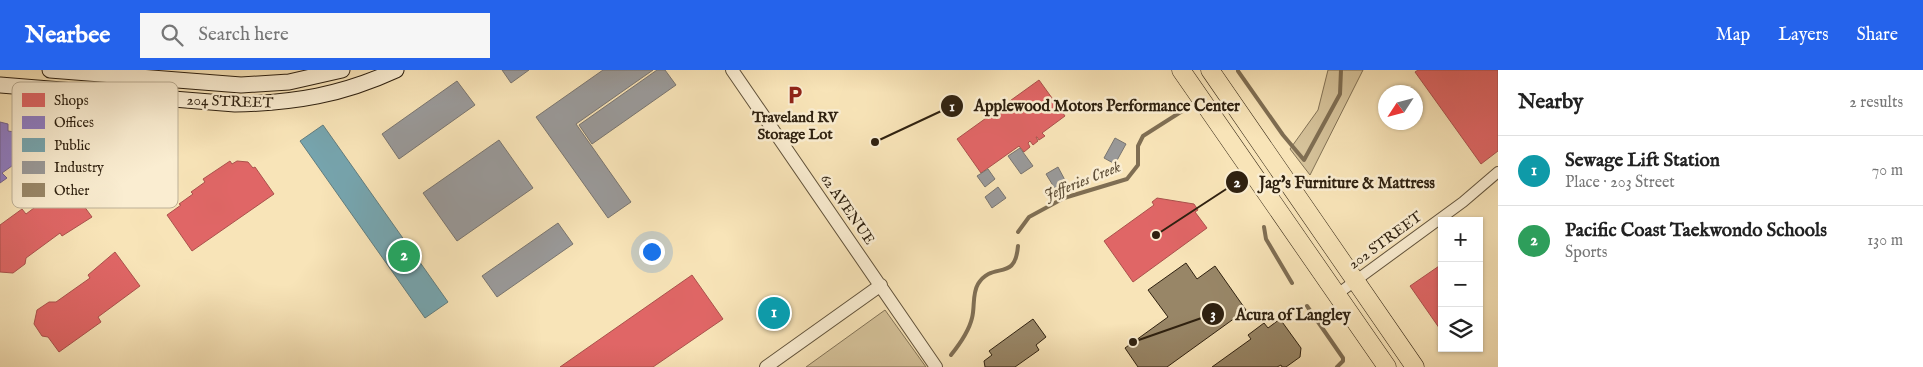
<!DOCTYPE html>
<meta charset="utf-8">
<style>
body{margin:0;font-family:"IM FELL English",serif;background:#f6f6f6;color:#222}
.controls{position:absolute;right:15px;bottom:15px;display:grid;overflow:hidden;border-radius:0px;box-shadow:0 1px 4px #0004}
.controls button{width:45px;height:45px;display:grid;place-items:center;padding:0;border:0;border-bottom:1px solid #e0e0e0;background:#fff;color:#222;font:25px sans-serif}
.compass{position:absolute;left:1378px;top:15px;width:45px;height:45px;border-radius:50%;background:#fff;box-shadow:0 1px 4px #0004;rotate:234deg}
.you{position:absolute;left:651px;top:181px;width:18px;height:18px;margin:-12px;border:4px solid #fff;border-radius:50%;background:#1a73e8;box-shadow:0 0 0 8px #1a73e833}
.badge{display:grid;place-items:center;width:32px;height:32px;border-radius:50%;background:#2563eb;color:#fff;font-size:16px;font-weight:700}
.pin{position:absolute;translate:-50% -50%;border:2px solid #fff;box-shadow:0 1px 5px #0006}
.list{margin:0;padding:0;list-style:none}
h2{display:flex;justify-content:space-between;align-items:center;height:65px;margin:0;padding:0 20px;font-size:21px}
h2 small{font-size:16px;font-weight:400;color:#767676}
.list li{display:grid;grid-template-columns:32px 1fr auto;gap:15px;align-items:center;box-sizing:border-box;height:70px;padding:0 20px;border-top:1px solid #e0e0e0}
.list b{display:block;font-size:19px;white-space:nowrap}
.list p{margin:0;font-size:16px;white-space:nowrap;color:#767676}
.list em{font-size:16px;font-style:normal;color:#767676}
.icon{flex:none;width:28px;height:28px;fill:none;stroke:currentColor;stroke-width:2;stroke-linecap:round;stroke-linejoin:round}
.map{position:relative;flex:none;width:1498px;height:297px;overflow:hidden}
header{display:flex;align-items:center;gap:30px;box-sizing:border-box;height:70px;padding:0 25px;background:#2563eb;color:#fff}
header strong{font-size:24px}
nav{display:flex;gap:28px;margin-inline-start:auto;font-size:18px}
.search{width:350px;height:45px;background:#f6f6f6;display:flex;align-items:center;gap:12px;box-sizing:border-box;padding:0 18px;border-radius:0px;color:#767676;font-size:19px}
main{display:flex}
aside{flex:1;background:#fff}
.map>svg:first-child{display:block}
</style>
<header>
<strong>Nearbee</strong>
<div class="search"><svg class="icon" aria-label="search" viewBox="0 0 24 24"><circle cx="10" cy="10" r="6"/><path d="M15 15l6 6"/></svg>Search here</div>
<nav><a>Map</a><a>Layers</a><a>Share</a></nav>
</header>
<main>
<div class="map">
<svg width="1498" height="297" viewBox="0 0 1498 297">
<rect width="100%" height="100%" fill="#f8e4b8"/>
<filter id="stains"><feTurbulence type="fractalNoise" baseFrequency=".004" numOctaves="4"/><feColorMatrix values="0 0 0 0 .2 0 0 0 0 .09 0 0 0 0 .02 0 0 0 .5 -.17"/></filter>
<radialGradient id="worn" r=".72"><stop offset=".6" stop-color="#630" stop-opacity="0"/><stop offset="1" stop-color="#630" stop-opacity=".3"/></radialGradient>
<!-- green -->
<path fill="#d6c39b" stroke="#827256" d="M1328 0H1363L1310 105 1290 79 1318 40Z
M885 240 926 297H806Z"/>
<!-- shops -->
<path fill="#e06666" stroke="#ab514c" d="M1418 0H1498V81L1481 94 1415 2Z
M1039 10 1065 46 1042 63 1045 66 1039 70 1037 67H1036L1038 71 1033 75 1030 71 1028 73 1030 77 1024 82 1019 76 981 103 957 69Z
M230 91 232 94 237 91 248 92 253 98 255 97 274 124 192 181 167 145 181 135 179 134 193 124 191 122 205 112 203 109Z
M67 113 92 147 62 166 60 163 26 188 25 194 13 203 0 202V155L22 139 26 144Z
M1157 128 1194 134 1198 140 1195 142 1207 158 1133 212 1104 171 1154 135 1152 132Z
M115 182 140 216 98 247 101 252 59 282 48 267 42 266 34 254 37 240 49 232H56L90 208 88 205Z
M1442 194V262L1410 216Z
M692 205 723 249 653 297H560Z"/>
<!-- offices -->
<path fill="#8e7cc3" stroke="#72618d" d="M0 52 8 54V61L46 67 44 83 18 94 16 93 2 103 7 108 0 113Z"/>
<!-- public -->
<path fill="#76a5af" stroke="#617d7f" d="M323 55 448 232 425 248 300 71Z"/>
<!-- industry -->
<path fill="#999" stroke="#797570" d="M502 0H529L511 13Z
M603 0H653L576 54 631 132 608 148 536 47Z
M657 0H665L676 15 592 74 579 55Z
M457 11 475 35 399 89 382 64Z
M1115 68 1126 74 1115 94 1104 88Z
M499 70 533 118 457 171 423 123Z
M1020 78 1033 96 1021 104 1008 86Z
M1058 97 1066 112 1055 119 1046 104Z
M988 99 995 109 985 117 977 106Z
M998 117 1006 128 992 138 985 127Z
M558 153 573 174 497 227 482 206Z
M777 233 785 243 771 254 763 243Z"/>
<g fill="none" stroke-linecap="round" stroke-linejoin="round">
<!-- stream -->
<path stroke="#7f6e53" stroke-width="4" d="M1238 1 1283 65 1304 90 1340 24 1341 0
M1264 157 1266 169 1292 213
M1018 162 1029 147 1064 128 1127 109 1138 95V76L1143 66 1187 38
M1307 236 1343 288V291L1337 297
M951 285C959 275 969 261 972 248 975 237 972 224 978 214 993 190 1015 213 1018 176"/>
</g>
<!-- building -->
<path fill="#988667" stroke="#2f2110" d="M1186 193 1197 209 1215 196 1246 240 1167 297H1138L1125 278 1168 247 1148 220Z
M1033 249 1046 267 1036 275 1039 280 1015 297H985L984 291 992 285 989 281Z
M1280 249 1301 278 1300 287 1286 297H1282L1281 295 1277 297H1212L1251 269 1248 265 1264 253 1268 258Z"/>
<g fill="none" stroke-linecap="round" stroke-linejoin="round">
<!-- minor casing -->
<g stroke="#61523a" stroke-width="12">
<path id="minor" d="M1336 225 1463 132 1498 102"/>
</g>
<!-- tertiary casing -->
<g stroke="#61523a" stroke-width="14">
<path id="tertiary" d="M732 0 936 297
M766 297 881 215"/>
</g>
<!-- secondary casing -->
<g stroke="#2f2110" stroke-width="17">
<path id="secondary" d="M50 0 241 15 289 12 342 0
M0 15 235 34C294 33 342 25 396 0"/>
</g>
<!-- trunk casing -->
<g stroke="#2f2110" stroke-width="19">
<path id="trunk" d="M1181 0 1387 297
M1210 0 1415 297"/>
</g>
<!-- minor -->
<use href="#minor" stroke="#faedd1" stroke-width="10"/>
<!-- tertiary -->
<use href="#tertiary" stroke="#faedd1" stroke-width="12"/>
<!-- secondary -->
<use href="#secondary" stroke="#faedd1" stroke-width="15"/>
<!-- trunk -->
<use href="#trunk" stroke="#f8e4b8" stroke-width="18"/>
</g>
<!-- icons -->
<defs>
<g id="parking-bare" transform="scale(1.5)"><path d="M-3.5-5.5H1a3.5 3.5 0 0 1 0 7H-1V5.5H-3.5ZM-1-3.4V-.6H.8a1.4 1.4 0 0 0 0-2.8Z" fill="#8f2418" stroke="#faedd1" stroke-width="2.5" paint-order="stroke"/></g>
</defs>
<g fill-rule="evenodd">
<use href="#parking-bare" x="795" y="25"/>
</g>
<g text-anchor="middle" stroke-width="5" stroke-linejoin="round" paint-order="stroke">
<!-- street labels -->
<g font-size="15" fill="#2f2110" stroke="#faedd1">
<text transform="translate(230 31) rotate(2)" y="5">204 STREET</text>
<text transform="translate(848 139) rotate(55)" y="5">62 AVENUE</text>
<text transform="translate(1385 170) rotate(-36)" y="5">202 STREET</text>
</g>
<!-- poi labels -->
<g font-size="15" font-weight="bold" fill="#2f2110" stroke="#faedd1">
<text x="795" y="52">Traveland RV<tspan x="795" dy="17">Storage Lot</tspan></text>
</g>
<!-- water labels -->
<g font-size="16" font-style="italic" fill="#5e4e37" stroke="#faedd1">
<text transform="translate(1082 110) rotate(-22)" y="6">Jefferies Creek</text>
</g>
</g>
<!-- legend -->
<rect x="12" y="12" width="166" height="126" rx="8" fill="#faedd1" stroke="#bdb097" stroke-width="1"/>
<rect x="22" y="23" width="23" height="14" fill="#e06666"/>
<rect x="22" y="46" width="23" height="13" fill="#8e7cc3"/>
<rect x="22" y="68" width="23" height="14" fill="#76a5af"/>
<rect x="22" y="91" width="23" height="13" fill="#999"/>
<rect x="22" y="113" width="23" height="14" fill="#988667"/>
<g font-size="14" fill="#2f2110">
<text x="54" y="35">Shops</text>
<text x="54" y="57">Offices</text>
<text x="54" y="80">Public</text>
<text x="54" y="102">Industry</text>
<text x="54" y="125">Other</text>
</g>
<!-- callouts -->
<path fill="none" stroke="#2f2110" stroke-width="2" d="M875 72L952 36M1156 165L1237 112M1133 272L1213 244"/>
<g fill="#2f2110" stroke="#faedd1" stroke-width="2">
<circle cx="875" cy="72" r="5"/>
<circle cx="1156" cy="165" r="5"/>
<circle cx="1133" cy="272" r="5"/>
<circle cx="952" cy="36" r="12"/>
<circle cx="1237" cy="112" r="12"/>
<circle cx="1213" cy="244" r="12"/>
</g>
<g font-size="15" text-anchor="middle" font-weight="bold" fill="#fff">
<text x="952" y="41">1</text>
<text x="1237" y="117">2</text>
<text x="1213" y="249">3</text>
</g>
<g font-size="16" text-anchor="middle" font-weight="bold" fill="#2f2110" stroke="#faedd1" stroke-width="5" stroke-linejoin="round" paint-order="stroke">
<text x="1107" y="41">Applewood Motors Performance Center</text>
<text x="1347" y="118">Jag's Furniture &amp; Mattress</text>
<text x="1293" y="250">Acura of Langley</text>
</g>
<rect width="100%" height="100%" filter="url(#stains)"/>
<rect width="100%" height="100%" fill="url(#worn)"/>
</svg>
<div class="controls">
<button>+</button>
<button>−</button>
<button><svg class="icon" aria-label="layers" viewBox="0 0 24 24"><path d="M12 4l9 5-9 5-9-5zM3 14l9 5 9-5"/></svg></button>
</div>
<svg class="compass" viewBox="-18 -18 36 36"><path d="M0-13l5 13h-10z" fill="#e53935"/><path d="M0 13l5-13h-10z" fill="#767676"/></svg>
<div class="you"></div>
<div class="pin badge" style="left:774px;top:243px;background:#0f9aa8">1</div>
<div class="pin badge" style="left:404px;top:186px;background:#2e9e5b">2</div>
</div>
<aside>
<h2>Nearby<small>2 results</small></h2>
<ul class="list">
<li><span class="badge" style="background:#0f9aa8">1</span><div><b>Sewage Lift Station</b><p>Place · 203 Street</p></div><em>70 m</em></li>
<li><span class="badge" style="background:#2e9e5b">2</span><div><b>Pacific Coast Taekwondo Schools</b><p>Sports</p></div><em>130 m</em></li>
</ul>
</aside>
</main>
